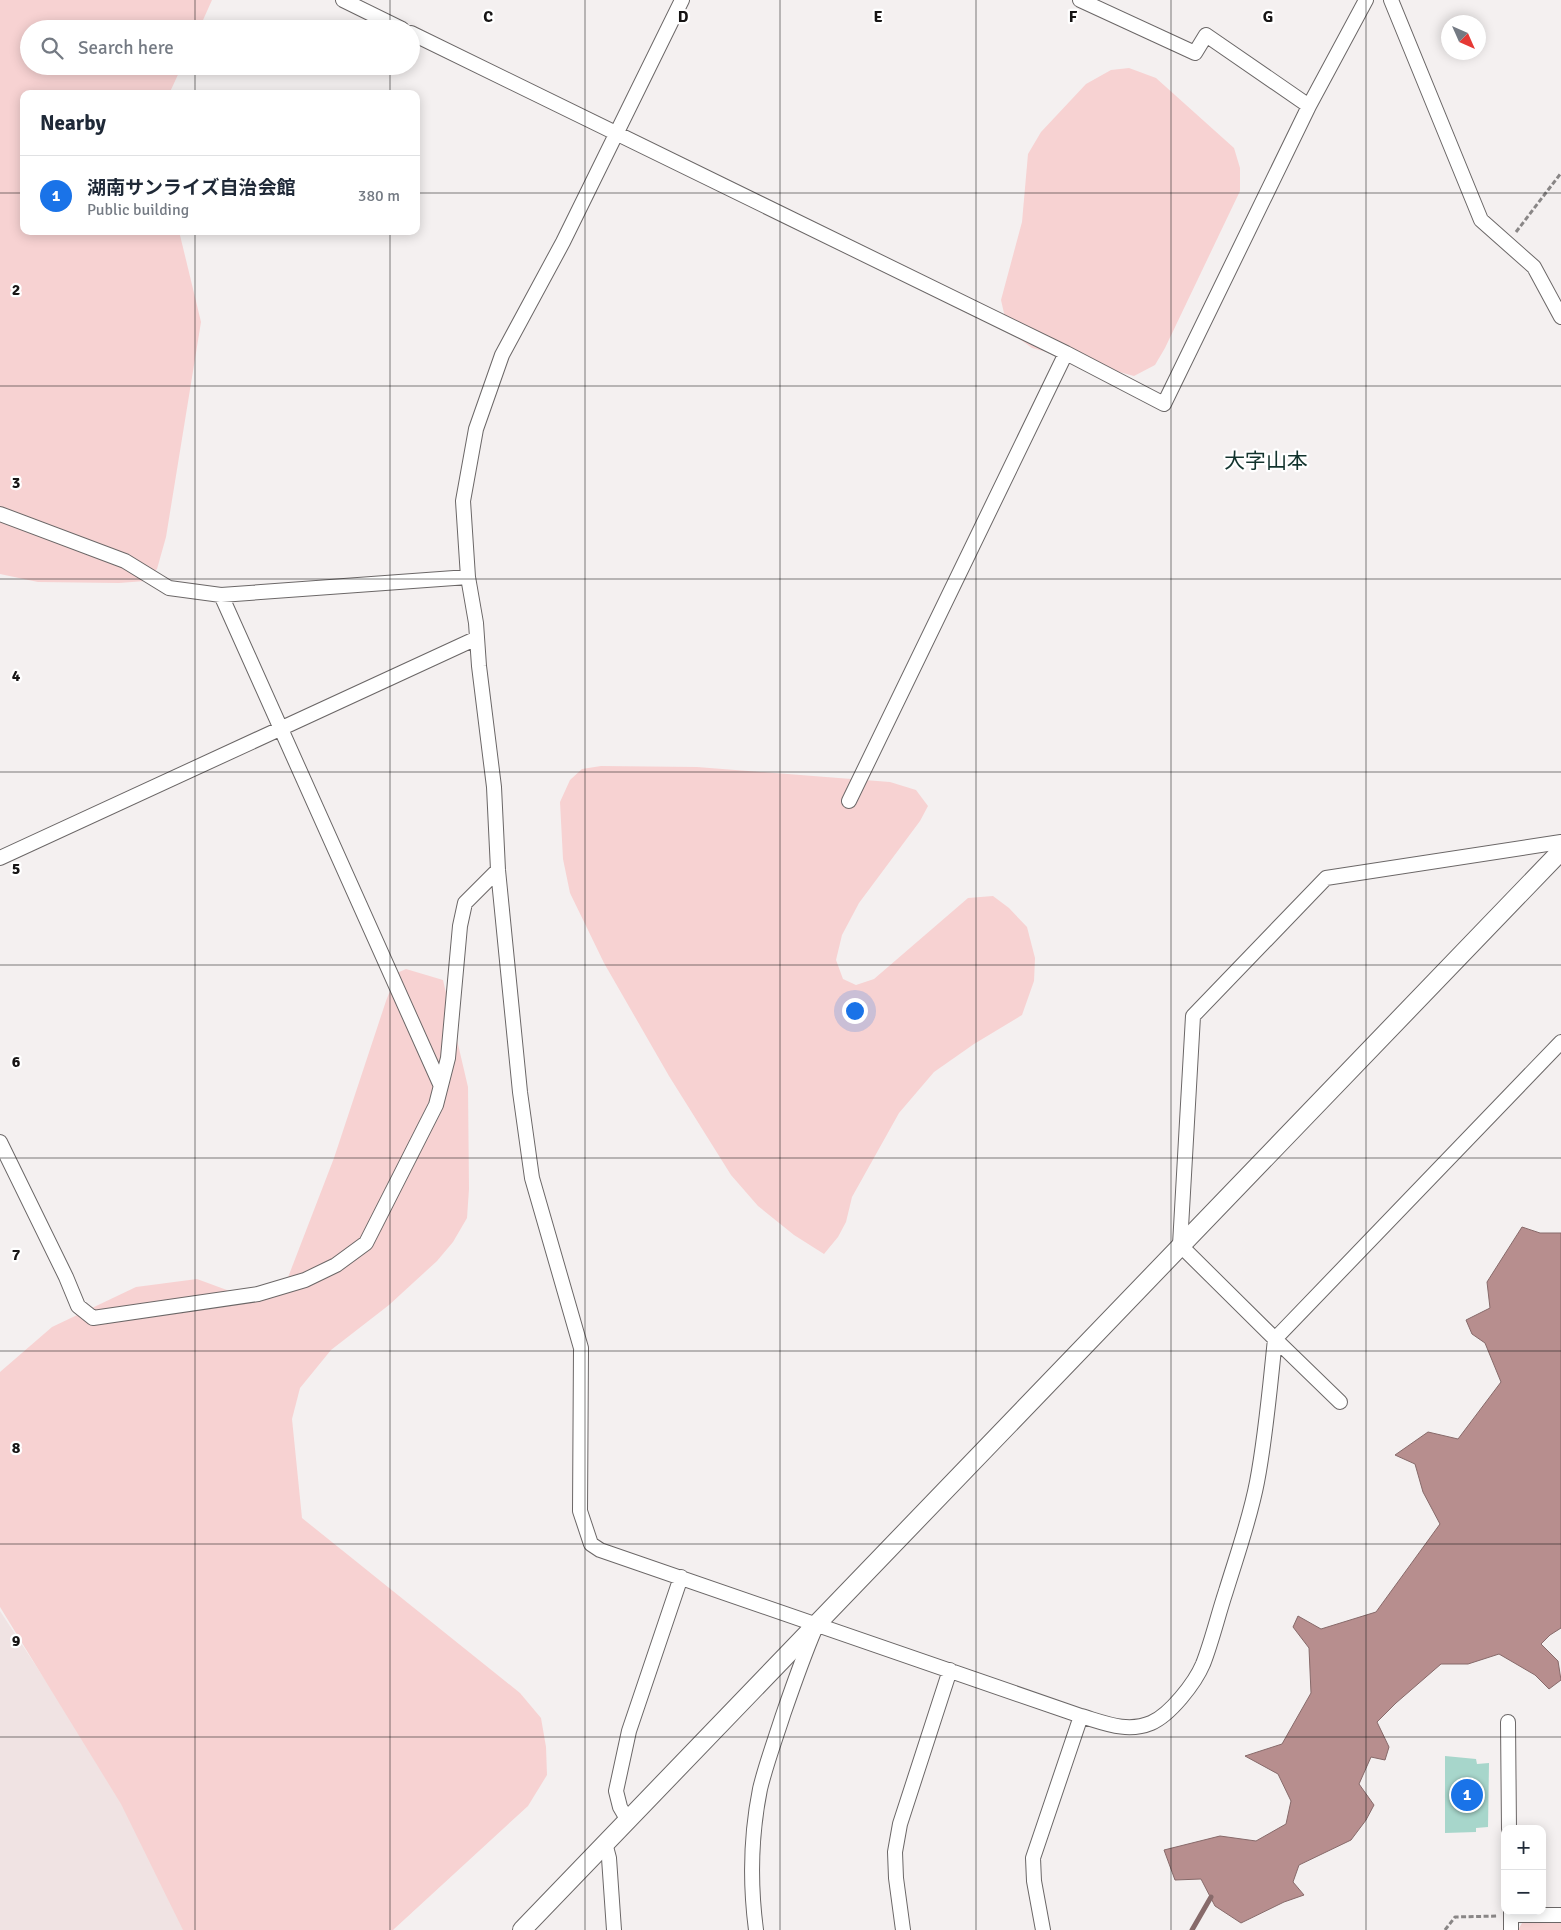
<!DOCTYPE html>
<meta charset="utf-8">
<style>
body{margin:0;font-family:Signika,"Noto Sans JP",sans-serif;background:#f6f6f7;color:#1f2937}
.controls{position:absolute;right:15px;bottom:15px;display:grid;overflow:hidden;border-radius:10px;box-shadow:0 2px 12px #0003}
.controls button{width:45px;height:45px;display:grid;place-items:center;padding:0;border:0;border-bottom:1px solid #e0e1e3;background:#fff;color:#1f2937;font:25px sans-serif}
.compass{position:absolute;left:1441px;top:15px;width:45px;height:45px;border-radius:50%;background:#fff;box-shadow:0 2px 12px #0003;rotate:135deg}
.you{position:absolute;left:854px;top:1010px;width:18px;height:18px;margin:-12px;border:4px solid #fff;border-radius:50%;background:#1a73e8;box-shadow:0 0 0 8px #1a73e833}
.badge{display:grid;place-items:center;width:32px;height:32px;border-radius:50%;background:#1a73e8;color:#fff;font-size:16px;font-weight:700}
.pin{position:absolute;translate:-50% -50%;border:2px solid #fff;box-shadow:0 1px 5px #0006}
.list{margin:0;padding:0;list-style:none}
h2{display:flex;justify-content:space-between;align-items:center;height:65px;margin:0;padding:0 20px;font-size:21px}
h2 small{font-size:16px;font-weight:400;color:#747a83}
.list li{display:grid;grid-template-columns:32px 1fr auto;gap:15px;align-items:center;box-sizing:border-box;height:80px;padding:0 20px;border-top:1px solid #e0e1e3}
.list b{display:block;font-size:19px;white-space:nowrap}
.list p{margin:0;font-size:16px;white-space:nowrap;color:#747a83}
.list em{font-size:16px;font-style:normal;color:#747a83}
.icon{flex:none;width:28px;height:28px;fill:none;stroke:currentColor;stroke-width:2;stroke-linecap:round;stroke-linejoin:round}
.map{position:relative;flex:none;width:1561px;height:1930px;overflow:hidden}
.search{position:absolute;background:#fff;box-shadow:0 2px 12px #0003;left:20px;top:20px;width:400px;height:55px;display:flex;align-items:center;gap:12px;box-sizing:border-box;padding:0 18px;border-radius:28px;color:#747a83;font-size:19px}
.panel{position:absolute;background:#fff;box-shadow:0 2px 12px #0003;left:20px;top:90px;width:400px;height:145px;border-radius:10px}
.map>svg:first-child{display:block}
</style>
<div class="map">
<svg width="1561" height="1930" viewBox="0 0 1561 1930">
<rect width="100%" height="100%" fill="#f4f0f0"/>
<!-- built -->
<path fill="#f0e3e3" d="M0 1611 209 1930H0Z"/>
<!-- green -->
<path fill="#f7d2d2" d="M0 0H212L199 29H29V66H182L169 94H24V231H179L201 322 166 537 157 569 145 581 119 583 38 582 0 574Z
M1129 68 1156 78 1234 148 1240 168V191L1165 348 1155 365 1134 376 1032 348 1017 337 1006 322 1001 300 1022 222 1028 154 1041 132 1086 84 1111 70Z
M601 766 697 767 890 782 916 790 928 806 920 821 859 903 842 935 836 960 843 979 856 985 874 979 968 898 993 896 1009 908 1027 927 1035 958 1034 981 1022 1015 974 1044 934 1072 899 1113 852 1197 846 1222 838 1237 824 1254 794 1235 758 1206 731 1175 669 1076 604 963 570 893 563 859 560 802 570 780 582 769Z
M406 969 443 980 468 1087 469 1189 467 1218 453 1242 437 1261 389 1305 331 1350 300 1388 292 1419 302 1518 520 1693 541 1718 546 1747 547 1775 528 1806 393 1930H183L121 1804 0 1607V1372L52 1327 136 1287 197 1279 235 1293 287 1280 334 1158 386 1001 397 973Z
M1561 1922V1930H1518L1522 1923Z"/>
<!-- water -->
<path fill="#b78e8e" stroke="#876a6a" d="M1522 1227 1540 1233H1561V1628L1550 1635 1541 1644 1558 1661 1561 1680 1549 1689 1535 1675 1499 1654 1468 1664H1441L1396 1703 1377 1722 1389 1747 1385 1760 1371 1757 1359 1784 1374 1805 1366 1820 1351 1840 1299 1865 1293 1882 1304 1895 1284 1902 1241 1923 1215 1906 1201 1879 1175 1880 1164 1850 1220 1836 1256 1841 1286 1824 1291 1801 1278 1774 1245 1756 1282 1744 1311 1693 1309 1648 1293 1627 1298 1616 1321 1629 1376 1612 1440 1524 1423 1492 1415 1464 1395 1455 1428 1432 1458 1439 1501 1382 1485 1343 1472 1334 1466 1320 1490 1308 1487 1282Z"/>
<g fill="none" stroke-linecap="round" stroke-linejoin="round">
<!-- stream -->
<path stroke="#876a6a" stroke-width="5" d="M1192 1930 1211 1897"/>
</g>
<!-- building -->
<path fill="#a7d6cb" d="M1445 1756 1476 1759 1477 1764 1489 1763 1488 1827 1476 1828V1832L1445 1833Z"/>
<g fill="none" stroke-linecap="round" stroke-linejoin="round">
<!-- minor casing -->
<g stroke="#6b6767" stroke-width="16">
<path id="minor" d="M343 0 402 29
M682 0 563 242 502 355 476 429 463 501 468 577 476 623 479 666 494 787 498 870 520 1092 532 1178 581 1348 580 1511 591 1544 600 1550 1081 1716C1105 1723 1127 1733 1151 1723 1170 1715 1195 1683 1203 1664 1212 1641 1218 1615 1226 1591 1237 1555 1250 1519 1257 1482 1266 1435 1270 1386 1275 1339
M1080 0 1195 53 1206 35 1309 106
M1391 0 1481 220 1534 267 1561 317
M411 33 1066 353 1164 404 1309 106 1366 0
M0 514 125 561 169 588 221 595 468 577
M221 595 440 1084
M849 801 1066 353
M1561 842 1326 878 1193 1016 1180 1245 1275 1339 1561 1042
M0 858 477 638
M0 1142 66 1277 78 1306 93 1318 258 1294 305 1280 336 1265 366 1243 436 1105 448 1058 460 926 465 903 498 870
M1275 1339 1340 1402
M1508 1722 1509 1829
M627 1819 620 1807 616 1791 629 1731 681 1577
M605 1843 609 1858 614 1930
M1511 1911V1930
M1511 1915H1561
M756 1930C750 1884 751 1834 760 1789 766 1764 775 1740 783 1715 793 1686 803 1657 815 1629
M903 1930 896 1878 895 1852 900 1824 950 1670
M1043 1930 1034 1881 1033 1858 1081 1716"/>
</g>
<!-- tertiary casing -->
<g stroke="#6b6767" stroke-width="20">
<path id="tertiary" d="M522 1930 1561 851"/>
</g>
<!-- path -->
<path stroke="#898686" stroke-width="3" stroke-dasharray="5 2.5" stroke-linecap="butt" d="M1516 232 1561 173
M1445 1930 1455 1917 1498 1916"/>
<!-- minor -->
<use href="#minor" stroke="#fff" stroke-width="14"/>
<!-- tertiary -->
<use href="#tertiary" stroke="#fff" stroke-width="18"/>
</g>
<!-- grid -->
<path fill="none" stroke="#171515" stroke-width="1" stroke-opacity="0.55" d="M195 0V29M390 0V29M585 0V1930M780 0V1930M976 0V1930M1171 0V1930M1366 0V1930M195 66V94M390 66V94M0 193H24M416 193H1561M195 231V1930M390 231V1930M0 386H1561M0 579H1561M0 772H1561M0 965H1561M0 1158H1561M0 1351H1561M0 1544H1561M0 1737H1561"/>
<g text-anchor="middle" stroke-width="4.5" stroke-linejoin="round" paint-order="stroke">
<!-- quarter labels -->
<g font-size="21" fill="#11322c" stroke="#fff">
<text x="1266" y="468">大字山本</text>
</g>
</g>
<g font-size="16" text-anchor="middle" font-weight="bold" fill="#171515" stroke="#fff" stroke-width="4.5" stroke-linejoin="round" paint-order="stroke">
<text x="488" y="22">C</text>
<text x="683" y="22">D</text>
<text x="878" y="22">E</text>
<text x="1073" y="22">F</text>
<text x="1268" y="22">G</text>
<text x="16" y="295">2</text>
<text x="16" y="488">3</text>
<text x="16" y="681">4</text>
<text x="16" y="874">5</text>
<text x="16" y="1067">6</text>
<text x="16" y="1260">7</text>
<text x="16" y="1453">8</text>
<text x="16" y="1646">9</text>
</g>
</svg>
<div class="controls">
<button>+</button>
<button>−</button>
</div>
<svg class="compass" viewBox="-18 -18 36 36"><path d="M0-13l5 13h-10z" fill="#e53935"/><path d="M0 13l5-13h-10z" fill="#747a83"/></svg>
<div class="you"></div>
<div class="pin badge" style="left:1467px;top:1795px">1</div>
<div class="search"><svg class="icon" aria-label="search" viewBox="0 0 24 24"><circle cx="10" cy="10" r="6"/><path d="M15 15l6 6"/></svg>Search here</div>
<section class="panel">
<h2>Nearby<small></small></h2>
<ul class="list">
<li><span class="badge">1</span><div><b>湖南サンライズ自治会館</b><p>Public building</p></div><em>380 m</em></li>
</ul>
</section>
</div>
